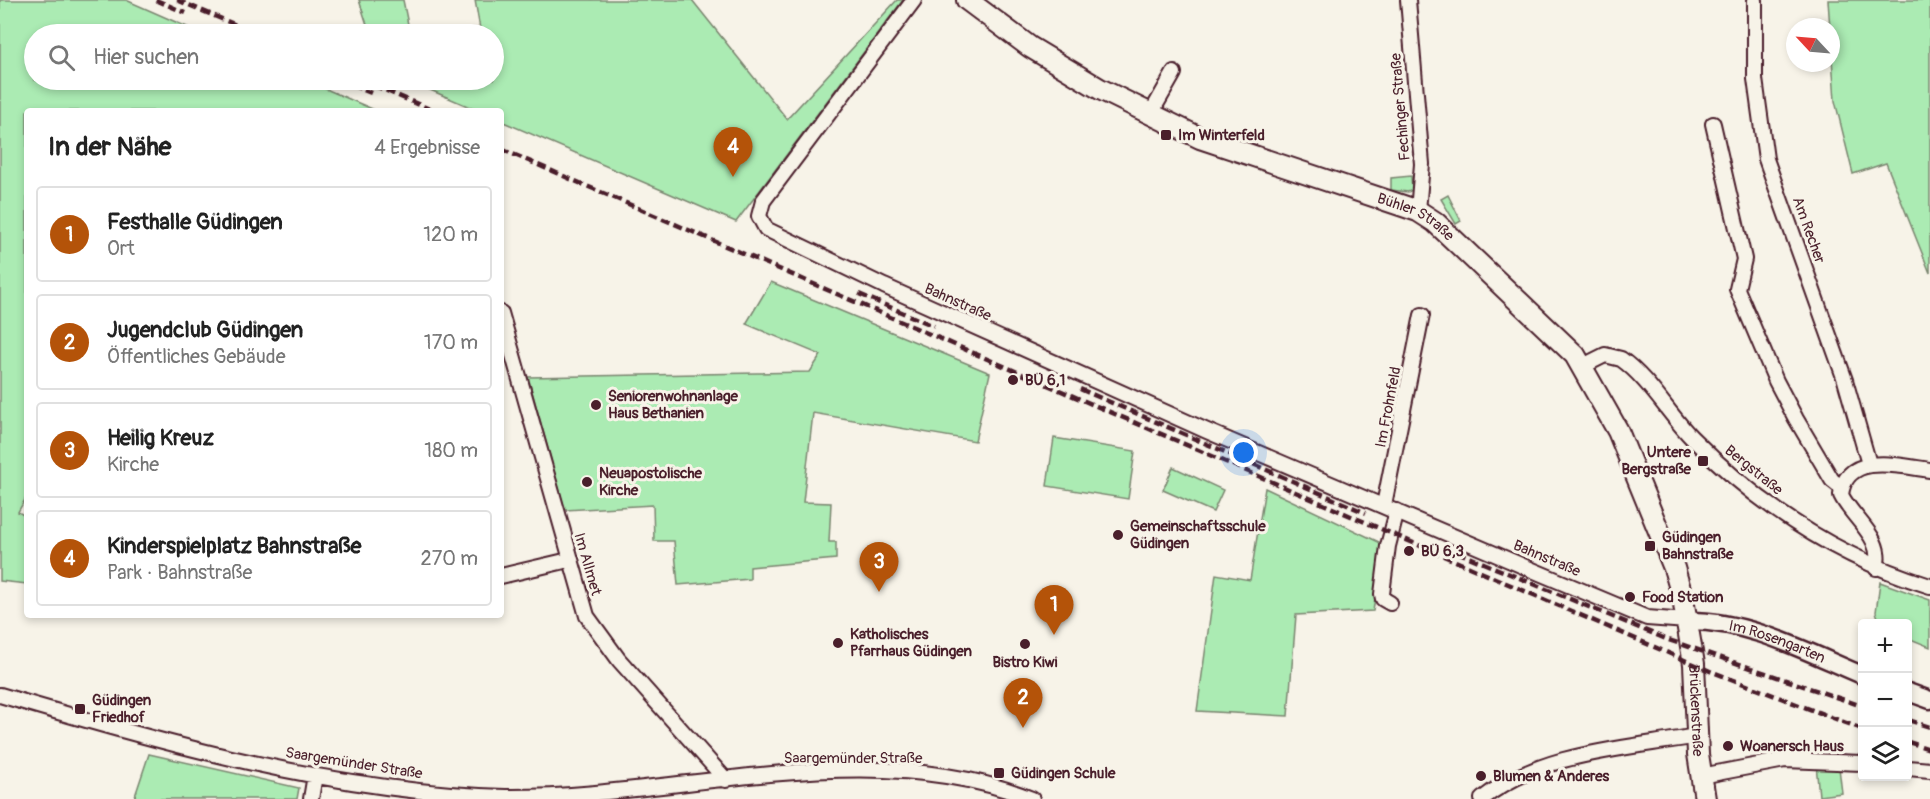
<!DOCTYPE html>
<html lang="de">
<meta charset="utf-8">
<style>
body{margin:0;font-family:Pangolin,sans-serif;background:#f2f2f2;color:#222}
.controls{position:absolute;right:18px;bottom:18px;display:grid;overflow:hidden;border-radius:6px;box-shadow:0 3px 9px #0003}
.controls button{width:54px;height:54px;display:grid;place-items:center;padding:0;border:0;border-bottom:2px solid #e0e0e0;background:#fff;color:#222;font:30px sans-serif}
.compass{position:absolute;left:1786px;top:18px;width:54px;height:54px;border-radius:50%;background:#fff;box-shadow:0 3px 9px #0003;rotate:296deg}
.you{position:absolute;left:1244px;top:453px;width:21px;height:21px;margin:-15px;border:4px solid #fff;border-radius:50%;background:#1a73e8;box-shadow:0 0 0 9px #1a73e833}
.badge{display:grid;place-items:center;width:39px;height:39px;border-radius:50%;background:#b45309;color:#fff;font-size:20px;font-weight:700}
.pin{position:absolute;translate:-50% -50px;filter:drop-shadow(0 2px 3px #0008)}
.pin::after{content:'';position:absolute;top:32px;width:21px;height:18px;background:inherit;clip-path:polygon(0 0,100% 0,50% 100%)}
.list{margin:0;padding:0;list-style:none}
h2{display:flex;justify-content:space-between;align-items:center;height:78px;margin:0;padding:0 24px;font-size:26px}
h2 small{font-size:20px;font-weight:400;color:#767676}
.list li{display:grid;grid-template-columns:39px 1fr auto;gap:18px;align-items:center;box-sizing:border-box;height:96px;margin:0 12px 12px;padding:0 12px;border:2px solid #e0e0e0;border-radius:6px}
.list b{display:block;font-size:22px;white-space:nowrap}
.list p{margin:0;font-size:20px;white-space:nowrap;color:#767676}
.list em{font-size:20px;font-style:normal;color:#767676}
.icon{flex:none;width:33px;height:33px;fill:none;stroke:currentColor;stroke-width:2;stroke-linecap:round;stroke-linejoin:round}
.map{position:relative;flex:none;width:1930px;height:799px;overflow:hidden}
.search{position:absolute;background:#fff;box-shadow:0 3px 9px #0003;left:24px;top:24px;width:480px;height:66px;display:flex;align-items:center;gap:15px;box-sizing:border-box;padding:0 21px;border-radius:33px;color:#767676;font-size:22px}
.panel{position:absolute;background:#fff;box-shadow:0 3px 9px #0003;left:24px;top:108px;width:480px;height:510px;border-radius:6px}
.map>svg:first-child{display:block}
</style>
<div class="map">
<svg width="1930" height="799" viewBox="0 0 1930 799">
<rect width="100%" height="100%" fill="#f7f3e8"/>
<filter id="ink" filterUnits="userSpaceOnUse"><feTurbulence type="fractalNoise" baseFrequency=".0167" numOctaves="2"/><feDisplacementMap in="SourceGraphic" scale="12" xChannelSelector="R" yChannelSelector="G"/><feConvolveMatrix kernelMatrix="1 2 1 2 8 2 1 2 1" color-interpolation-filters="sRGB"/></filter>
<g filter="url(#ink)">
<!-- green -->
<path fill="#abebb3" stroke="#7a856f" stroke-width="1.5" d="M0 0H126L203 34H34V80H305L377 111H27V496L18 512 27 517V584L0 581Z
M359 0H403L410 34H370Z
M475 0H692L787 119 897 0H903L736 222 501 121V111H479L407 80H494V34H436L480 29Z
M1828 0H1930V273L1886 163 1853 174 1835 101Z
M1411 176 1412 190 1408 192 1391 190V178Z
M1448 195 1461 221 1456 224 1441 199Z
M771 282 990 373 975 441 813 413 803 502 831 503 829 542H836V559L750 567V579L678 585 674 541H654L653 505 565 510 528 377 810 372 821 355 746 324Z
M1054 438 1135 451 1128 499 1047 486Z
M1173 467 1223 490 1213 512 1163 490Z
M1265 488 1383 544 1373 611 1296 615 1288 716 1197 711 1216 574 1250 580Z
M1880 582 1930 600V647L1908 638V624L1880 623 1876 612Z
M149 754 299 788 297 799H134Z
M1816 764 1839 768 1842 793 1819 796Z"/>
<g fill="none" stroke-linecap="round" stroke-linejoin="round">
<!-- minor casing -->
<g stroke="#4a1f2b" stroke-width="18">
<path id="minor" d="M914 0 763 201 759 216 766 229 884 286 1207 431 1530 569 1647 618 1687 621
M1408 0 1422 164 1418 211
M1755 0V79L1766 159 1845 380 1869 464
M1150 115 1174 73
M1713 124 1744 259 1737 289 1776 381 1796 419 1832 480 1842 488
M501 313 587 616 619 660 726 780
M1583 366 1605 355 1621 359C1648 378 1668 413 1691 437 1758 505 1839 558 1930 586
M1384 505 1422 315
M1876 568C1885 538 1853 520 1841 495 1846 451 1901 466 1930 470
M501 576 569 560
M1390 603 1383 599 1382 594 1388 546 1397 511
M0 695C164 743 332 792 505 797 676 799 866 733 1032 799
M1908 768 1930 770
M1701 776 1785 760 1862 763
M311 799 315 775
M1482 799C1542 752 1624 749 1697 736"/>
</g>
<!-- tertiary casing -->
<g stroke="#4a1f2b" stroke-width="21">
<g id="tertiary">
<path id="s1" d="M1687 621C1748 620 1807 652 1862 675"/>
<path d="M1908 692 1930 700"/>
</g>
</g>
<!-- secondary casing -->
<g stroke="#4a1f2b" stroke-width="24">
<g id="secondary">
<path id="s2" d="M967 0 1030 47 1100 89 1200 138 1418 211 1435 222 1575 355 1618 431 1674 568 1683 599 1694 664 1698 754 1705 799"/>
</g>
</g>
<!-- minor -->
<use href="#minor" stroke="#f7f3e8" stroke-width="14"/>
<!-- tertiary -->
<use href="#tertiary" stroke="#f7f3e8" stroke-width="16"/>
<!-- secondary -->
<use href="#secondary" stroke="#f7f3e8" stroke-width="20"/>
<!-- rail -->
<path stroke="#4a1f2b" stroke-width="4.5" stroke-dasharray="9 4.5" stroke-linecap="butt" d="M156 0 186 13
M177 0 257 34
M339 80 371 93
M361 80 434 111
M501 149 1710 671 1862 729
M859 294 934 326
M1080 389 1366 513
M1457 552 1666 639 1862 706
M1908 720 1930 727
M1908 742 1930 749"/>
</g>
</g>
<!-- markers -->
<g fill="#4a1f2b" stroke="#f7f3e8" stroke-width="2">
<rect x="1160" y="129" width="12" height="12" rx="3"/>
<circle cx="1013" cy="380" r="6"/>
<circle cx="596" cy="405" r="6"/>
<rect x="1697" y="455" width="12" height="12" rx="3"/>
<circle cx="587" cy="482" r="6"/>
<circle cx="1118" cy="535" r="6"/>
<rect x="1644" y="540" width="12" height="12" rx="3"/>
<circle cx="1409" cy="551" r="6"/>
<circle cx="1630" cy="597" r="6"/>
<circle cx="838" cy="643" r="6"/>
<circle cx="1025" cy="644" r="6"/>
<rect x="74" y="703" width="12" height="12" rx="3"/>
<circle cx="1728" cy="746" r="6"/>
<rect x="993" y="767" width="12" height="12" rx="3"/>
<circle cx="1481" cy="776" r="6"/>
</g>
<g text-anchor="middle" stroke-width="6" stroke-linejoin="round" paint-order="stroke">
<!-- street labels -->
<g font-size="15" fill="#4a1f2b" stroke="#f7f3e8">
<text transform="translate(1400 107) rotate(-95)" y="5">Fechinger Straße</text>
<text dy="5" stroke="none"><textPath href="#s2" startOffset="502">Bühler Straße</textPath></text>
<text transform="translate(1809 230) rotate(70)" y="5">Am Recher</text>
<text transform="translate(958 302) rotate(24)" y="5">Bahnstraße</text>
<text transform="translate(1388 407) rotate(-79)" y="5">Im Frohnfeld</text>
<text transform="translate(1754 470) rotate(39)" y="5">Bergstraße</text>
<text transform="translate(1547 558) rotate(23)" y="5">Bahnstraße</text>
<text transform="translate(588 564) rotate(74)" y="5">Im Allmet</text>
<text dy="5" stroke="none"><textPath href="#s1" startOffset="93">Im Rosengarten</textPath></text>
<text dy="5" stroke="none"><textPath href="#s2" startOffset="1095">Brückenstraße</textPath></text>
<text x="853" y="763">Saargemünder Straße</text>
<text transform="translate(354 763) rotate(9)" y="5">Saargemünder Straße</text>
</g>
<!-- poi labels -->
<g font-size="15" font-weight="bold" fill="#4a1f2b" stroke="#f7f3e8" text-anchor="start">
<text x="1178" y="140">Im Winterfeld</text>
<text x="1025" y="385">BÜ 6,1</text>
<text x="608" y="401">Seniorenwohnanlage<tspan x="608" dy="17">Haus Bethanien</tspan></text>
<text x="1691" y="457" text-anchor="end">Untere<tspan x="1691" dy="17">Bergstraße</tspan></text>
<text x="599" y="478">Neuapostolische<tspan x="599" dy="17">Kirche</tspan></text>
<text x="1130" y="531">Gemeinschaftsschule<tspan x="1130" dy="17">Güdingen</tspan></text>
<text x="1662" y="542">Güdingen<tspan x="1662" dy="17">Bahnstraße</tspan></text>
<text x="1421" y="556">BÜ 6,3</text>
<text x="1642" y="602">Food Station</text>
<text x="850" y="639">Katholisches<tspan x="850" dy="17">Pfarrhaus Güdingen</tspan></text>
<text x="1025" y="667" text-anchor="middle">Bistro Kiwi</text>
<text x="92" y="705">Güdingen<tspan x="92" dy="17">Friedhof</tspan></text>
<text x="1740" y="751">Woanersch Haus</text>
<text x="1011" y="778">Güdingen Schule</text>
<text x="1493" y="781">Blumen &amp; Anderes</text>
</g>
</g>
</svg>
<div class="controls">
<button>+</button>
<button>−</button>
<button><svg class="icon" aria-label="layers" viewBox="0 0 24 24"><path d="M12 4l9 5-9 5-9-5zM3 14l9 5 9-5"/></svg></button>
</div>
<svg class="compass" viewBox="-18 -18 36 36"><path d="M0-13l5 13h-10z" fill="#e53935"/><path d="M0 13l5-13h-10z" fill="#767676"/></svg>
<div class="you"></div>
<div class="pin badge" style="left:1054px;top:635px">1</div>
<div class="pin badge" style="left:1023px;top:728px">2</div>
<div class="pin badge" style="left:879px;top:592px">3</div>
<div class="pin badge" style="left:733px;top:177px">4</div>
<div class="search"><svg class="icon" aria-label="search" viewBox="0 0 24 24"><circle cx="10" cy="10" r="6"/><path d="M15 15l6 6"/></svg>Hier suchen</div>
<section class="panel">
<h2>In der Nähe<small>4 Ergebnisse</small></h2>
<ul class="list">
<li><span class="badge">1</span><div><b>Festhalle Güdingen</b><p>Ort</p></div><em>120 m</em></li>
<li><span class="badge">2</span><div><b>Jugendclub Güdingen</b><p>Öffentliches Gebäude</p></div><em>170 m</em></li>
<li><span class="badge">3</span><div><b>Heilig Kreuz</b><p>Kirche</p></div><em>180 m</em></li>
<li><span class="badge">4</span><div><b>Kinderspielplatz Bahnstraße</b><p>Park · Bahnstraße</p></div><em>270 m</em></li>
</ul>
</section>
</div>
